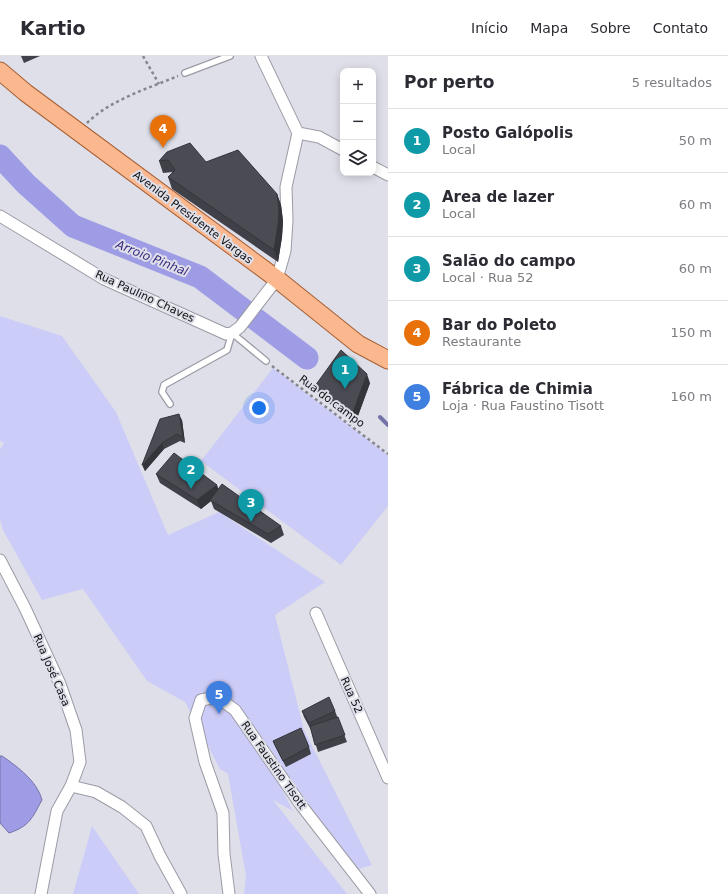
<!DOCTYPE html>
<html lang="pt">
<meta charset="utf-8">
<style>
body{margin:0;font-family:"DejaVu Sans",sans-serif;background:#f7f7f7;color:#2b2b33}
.controls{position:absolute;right:12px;top:12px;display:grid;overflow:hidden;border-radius:8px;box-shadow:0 2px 10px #0003}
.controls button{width:36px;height:36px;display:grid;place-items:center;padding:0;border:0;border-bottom:1px solid #e1e1e2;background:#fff;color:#2b2b33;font:20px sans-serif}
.you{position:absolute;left:259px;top:352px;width:14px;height:14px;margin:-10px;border:3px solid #fff;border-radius:50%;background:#1a73e8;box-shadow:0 0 0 6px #1a73e833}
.badge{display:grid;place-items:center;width:26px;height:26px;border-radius:50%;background:#2563eb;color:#fff;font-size:13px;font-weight:700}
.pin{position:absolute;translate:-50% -33px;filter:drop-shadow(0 1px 2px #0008)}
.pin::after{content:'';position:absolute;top:21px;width:14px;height:12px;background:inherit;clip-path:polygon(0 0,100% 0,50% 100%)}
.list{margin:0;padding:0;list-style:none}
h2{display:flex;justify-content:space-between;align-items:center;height:52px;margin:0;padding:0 16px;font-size:17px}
h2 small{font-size:13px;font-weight:400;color:#7c7c81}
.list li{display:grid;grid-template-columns:26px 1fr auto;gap:12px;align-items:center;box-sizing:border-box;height:64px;padding:0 16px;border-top:1px solid #e1e1e2}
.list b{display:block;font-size:15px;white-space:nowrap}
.list p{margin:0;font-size:13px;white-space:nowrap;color:#7c7c81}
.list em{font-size:13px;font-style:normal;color:#7c7c81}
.icon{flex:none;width:22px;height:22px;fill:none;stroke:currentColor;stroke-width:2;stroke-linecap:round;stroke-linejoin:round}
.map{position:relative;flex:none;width:388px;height:838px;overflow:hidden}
header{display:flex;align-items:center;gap:24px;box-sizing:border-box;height:56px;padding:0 20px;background:#fff;border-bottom:1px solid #e1e1e2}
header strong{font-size:19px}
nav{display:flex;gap:22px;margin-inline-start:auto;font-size:14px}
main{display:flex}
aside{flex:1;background:#fff}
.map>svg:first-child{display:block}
</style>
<header>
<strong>Kartio</strong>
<nav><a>Início</a><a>Mapa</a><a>Sobre</a><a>Contato</a></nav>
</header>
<main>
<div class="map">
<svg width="388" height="838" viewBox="0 0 388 838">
<rect width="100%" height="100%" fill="#dfdfe9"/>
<!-- green -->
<path fill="#ccccf8" d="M0 260 62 280 116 356 168 479 219 456 325 526 275 559 304 674 372 809 352 815 262 682 242 655 293 755 273 744 347 838H244L246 820 228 718 220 713 185 646 147 625 83 533 42 544 3 474 0 464V393L4 387 0 385Z
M273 312 388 399V450L341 509 201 405Z
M92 770 139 838H73Z"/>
<!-- water -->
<path fill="#9f9ce6" stroke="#7472a7" d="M0 700H2C18 711 37 725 42 744 32 762 30 770 9 777L0 767Z"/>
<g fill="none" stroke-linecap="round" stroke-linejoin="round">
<!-- stream -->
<path stroke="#7472a7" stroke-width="4" d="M380 361 388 369"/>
<!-- river -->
<path stroke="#9f9ce6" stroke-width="23" d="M0 100 26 128 73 170 200 221 307 302"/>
<!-- service casing -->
<g stroke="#9b9ba5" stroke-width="8">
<path id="service" d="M185 17 230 0
M170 348 162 336 164 329 227 294 232 277 266 305"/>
</g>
<!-- minor casing -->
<g stroke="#9b9ba5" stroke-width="13">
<path id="minor" d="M298 77 319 81 343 94
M373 111 388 119
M0 160 104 223 226 278 232 277 240 271 277 223 285 195 287 165 286 131 298 77 261 0
M0 504 25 552 60 628 76 674 80 706 71 730 57 755 41 838
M316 557 388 722
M71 730 96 736 122 751 146 770 160 800 181 838
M229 838 224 798 223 757 205 706 195 662 201 644 217 641 235 654 301 749 370 838"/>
</g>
<!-- primary casing -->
<g stroke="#a75e32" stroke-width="19">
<path id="primary" d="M0 15 26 37 277 223 358 288 388 304"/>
</g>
<!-- path -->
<path stroke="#86868e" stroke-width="2.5" stroke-dasharray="3 3" stroke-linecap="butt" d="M143 0 159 28
M87 67C110 44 149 32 178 20
M272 310 388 398"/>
<!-- service -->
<use href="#service" stroke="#fff" stroke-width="5.5"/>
<!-- minor -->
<use href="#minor" stroke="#fff" stroke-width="11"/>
<!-- primary -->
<use href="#primary" stroke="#fbb88e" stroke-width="17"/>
</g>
<!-- wall -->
<path fill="#404048" d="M21 0H40L24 7Z
M167 96 206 106 277 138 281 149 283 165 282 181 278 206 172 133 168 121 173 116 163 117 159 105Z
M370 327 355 368 319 339 315 330Z
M182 364 185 387 180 385 164 393 145 415 142 409Z
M156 418 217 429 218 434 281 470 284 479 271 487 214 453 211 445 201 453 160 427Z
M302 655H335L347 686 318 696 311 673V674L304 661Z
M273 685 309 691 311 698 286 711 276 692Z"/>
<!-- shaded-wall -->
<path fill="#34343b" d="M277 138 281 149 283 165 282 181 278 206 274 194Z
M367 318 370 327 355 368 352 359Z
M179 358 182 364 185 387 183 381Z
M162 387 164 393 145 415 143 409Z
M217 429 220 438 210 444 211 445 201 453 197 444Z"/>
<!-- building -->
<path fill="#4b4b54" stroke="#34343b" d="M190 87 206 106 238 94 277 138 279 154 278 169 274 194 168 121 175 114 168 104 159 105 167 96Z
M341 294 367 318 352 359 315 330Z
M179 358 183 381 177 378 162 387 142 409 160 363Z
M174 397 217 429 197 444 156 418Z
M222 428 281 470 268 478 210 444Z
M329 641 335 655 309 667 302 655Z
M338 661 345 679 315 689 310 670Z
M301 672 309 691 283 705 273 685Z"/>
<g text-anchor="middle" stroke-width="4" stroke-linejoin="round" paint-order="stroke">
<!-- street labels -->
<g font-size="11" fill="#0f0f13" stroke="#dfdfe9">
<text transform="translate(193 161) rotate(37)" y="4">Avenida Presidente Vargas</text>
<text transform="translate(145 240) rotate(25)" y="4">Rua Paulino Chaves</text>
<text transform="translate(332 345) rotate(37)" y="4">Rua do campo</text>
<text transform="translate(52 614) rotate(67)" y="4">Rua José Casa</text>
<text transform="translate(352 639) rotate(66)" y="4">Rua 52</text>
<text transform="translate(274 709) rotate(55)" y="4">Rua Faustino Tisott</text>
</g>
<!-- water labels -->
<g font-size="12" font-style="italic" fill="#37287d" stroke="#dfdfe9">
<text transform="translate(152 202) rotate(22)" y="4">Arroio Pinhal</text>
</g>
</g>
</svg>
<div class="controls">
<button>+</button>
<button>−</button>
<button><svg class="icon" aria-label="layers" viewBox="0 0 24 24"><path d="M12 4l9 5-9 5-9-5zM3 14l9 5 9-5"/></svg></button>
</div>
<div class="you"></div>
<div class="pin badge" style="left:345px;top:333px;background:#0f9aa8">1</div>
<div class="pin badge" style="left:191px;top:433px;background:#0f9aa8">2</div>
<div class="pin badge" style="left:251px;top:466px;background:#0f9aa8">3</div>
<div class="pin badge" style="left:163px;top:92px;background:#e8710a">4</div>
<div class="pin badge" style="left:219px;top:658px;background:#3f7fe0">5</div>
</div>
<aside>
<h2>Por perto<small>5 resultados</small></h2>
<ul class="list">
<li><span class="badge" style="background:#0f9aa8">1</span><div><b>Posto Galópolis</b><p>Local</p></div><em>50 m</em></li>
<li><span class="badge" style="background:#0f9aa8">2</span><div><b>Area de lazer</b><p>Local</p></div><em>60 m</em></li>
<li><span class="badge" style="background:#0f9aa8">3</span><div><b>Salão do campo</b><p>Local · Rua 52</p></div><em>60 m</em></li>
<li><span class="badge" style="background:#e8710a">4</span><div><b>Bar do Poleto</b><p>Restaurante</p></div><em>150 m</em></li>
<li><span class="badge" style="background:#3f7fe0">5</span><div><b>Fábrica de Chimia</b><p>Loja · Rua Faustino Tisott</p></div><em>160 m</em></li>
</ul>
</aside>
</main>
